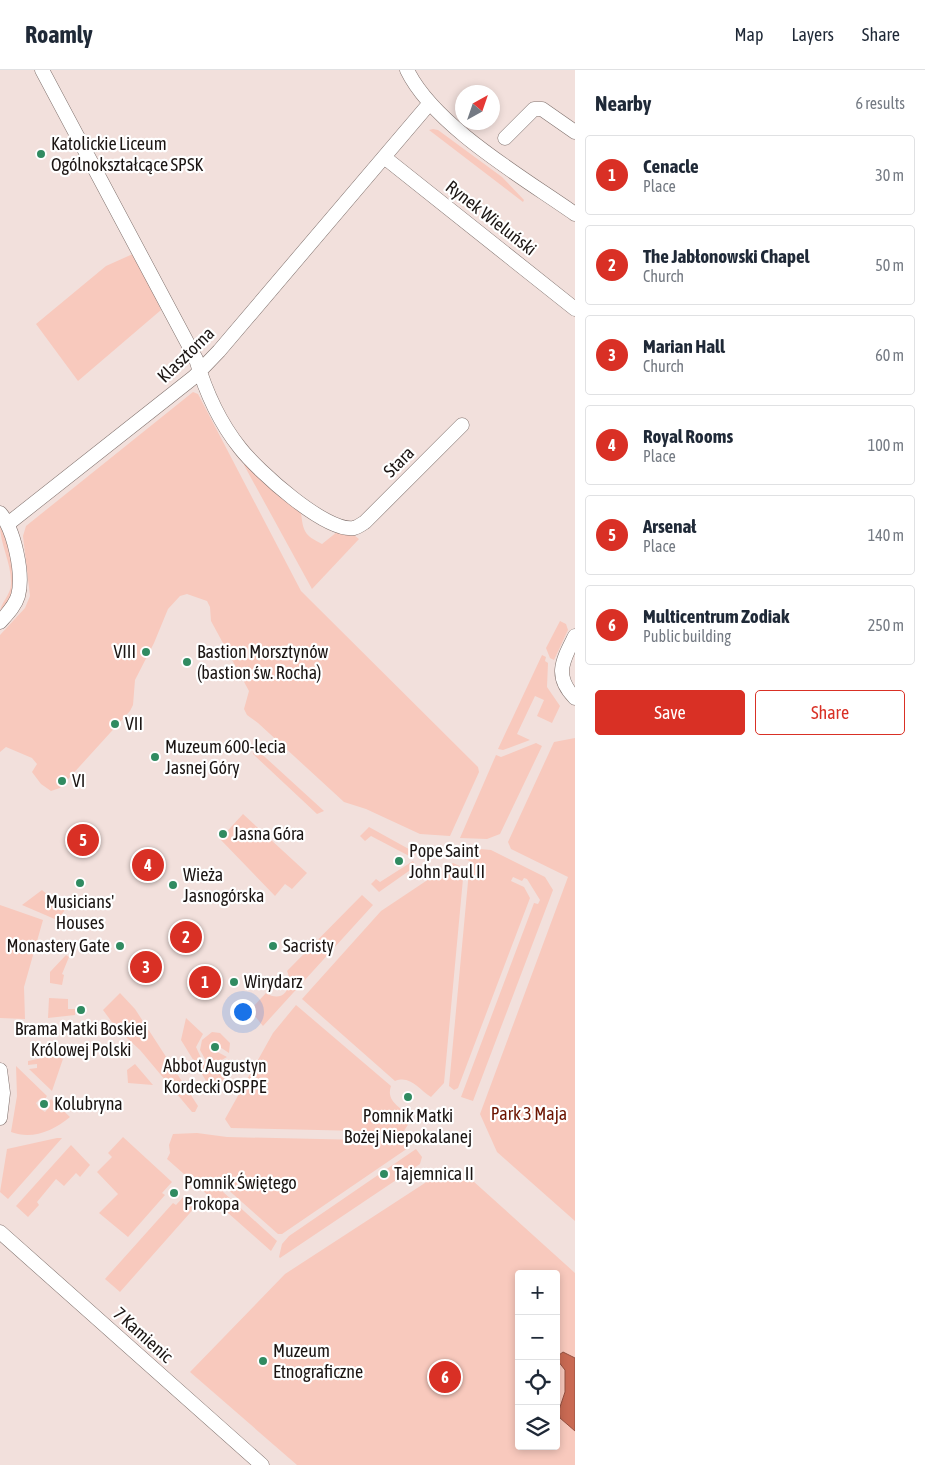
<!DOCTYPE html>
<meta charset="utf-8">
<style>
body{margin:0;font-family:"Asap Condensed",sans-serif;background:#f6f6f7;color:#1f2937}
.controls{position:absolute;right:15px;bottom:15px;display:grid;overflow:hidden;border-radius:5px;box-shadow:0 2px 8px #0003}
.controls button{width:45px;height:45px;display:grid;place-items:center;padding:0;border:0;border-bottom:1px solid #e0e1e3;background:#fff;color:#1f2937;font:25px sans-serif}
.compass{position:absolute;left:455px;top:15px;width:45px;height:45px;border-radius:50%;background:#fff;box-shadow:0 2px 8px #0003;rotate:40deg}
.you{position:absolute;left:242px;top:941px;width:18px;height:18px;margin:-12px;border:4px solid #fff;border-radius:50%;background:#1a73e8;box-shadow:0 0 0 8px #1a73e833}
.badge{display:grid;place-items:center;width:32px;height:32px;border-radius:50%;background:#d93025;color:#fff;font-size:16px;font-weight:700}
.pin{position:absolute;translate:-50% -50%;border:2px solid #fff;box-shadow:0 1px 5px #0006}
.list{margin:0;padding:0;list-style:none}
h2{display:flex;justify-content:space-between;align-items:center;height:65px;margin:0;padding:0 20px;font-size:21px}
h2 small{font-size:16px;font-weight:400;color:#747a83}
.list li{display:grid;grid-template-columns:32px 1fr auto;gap:15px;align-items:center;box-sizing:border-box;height:80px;margin:0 10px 10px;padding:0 10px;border:1px solid #e0e1e3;border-radius:5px}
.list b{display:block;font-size:19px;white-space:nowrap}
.list p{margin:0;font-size:16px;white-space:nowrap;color:#747a83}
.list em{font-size:16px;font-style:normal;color:#747a83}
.actions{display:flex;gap:10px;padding:15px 20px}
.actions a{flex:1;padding:11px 0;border:1px solid #d93025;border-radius:5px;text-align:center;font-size:18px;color:#d93025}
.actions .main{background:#d93025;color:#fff}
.icon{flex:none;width:28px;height:28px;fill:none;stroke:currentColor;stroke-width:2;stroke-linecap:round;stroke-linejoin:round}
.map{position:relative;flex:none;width:575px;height:1395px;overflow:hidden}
header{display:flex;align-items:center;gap:30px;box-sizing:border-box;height:70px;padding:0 25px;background:#fff;border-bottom:1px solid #e0e1e3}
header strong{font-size:24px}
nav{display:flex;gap:28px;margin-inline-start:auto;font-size:18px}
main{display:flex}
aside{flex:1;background:#fff}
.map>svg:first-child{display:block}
</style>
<header>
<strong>Roamly</strong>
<nav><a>Map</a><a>Layers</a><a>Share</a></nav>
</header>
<main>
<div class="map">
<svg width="575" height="1395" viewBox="0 0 575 1395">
<rect width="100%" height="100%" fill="#f2e0dc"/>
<!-- green -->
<path fill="#f8c9bd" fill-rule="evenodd" d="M433 59 438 60 502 107 524 130 523 132 429 60Z
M135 183 161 240 78 311 36 254 106 196Z
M193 322 198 324 301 521 478 697 479 702 450 766 420 764 366 739 344 732 258 653 247 645 244 639 249 621 211 551 210 537 207 531 187 524 180 526 168 539 154 573 135 610 133 635 130 641 60 718 51 721 41 714 32 702 37 694 32 688 6 677 0 682V565L25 538 30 526 23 466 26 456Z
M245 390 301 442C303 461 304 465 322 474L337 462H350L359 469 312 519 244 395Z
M0 455C8 474 19 506 11 526 9 532 4 538 0 543 0 533 11 525 11 514 12 494 0 475 0 455Z
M560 551 566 554 568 560 554 590 550 588 546 578Z
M542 585 546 587 545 591 548 593 547 617 560 636 552 653 537 646 544 630 535 626 517 664 530 670 503 680 498 679Z
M575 668V1151L497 1082 480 1044 568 807 511 779 508 772 554 672Z
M536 673 542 676 500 764 487 769 460 768 496 685 501 687Z
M254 677 324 741 317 744 253 684Z
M243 744 307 803 292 819 285 814 275 826 220 769Z
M369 757 416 783 413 788 371 766 365 771 360 766Z
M459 777 491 780 545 807 553 820 473 1031 461 1027 534 833 538 834 540 830 527 809 524 808 522 811 513 807 511 811 524 817 530 828 458 1018 454 1020 449 1016 469 801 472 792 460 787Z
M413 791 416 796 379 822 371 814 376 809 380 812Z
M453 793 464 798 444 1013 431 1027C419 1020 411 1005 395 1011L302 929 381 841Z
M42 820 65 840 57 850 22 835Z
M362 825 373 835 263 956 250 940 266 923C283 934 294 917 287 901Z
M0 835 43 850 24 917 25 949 0 948Z
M66 885 69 887 62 904 64 905 62 915 50 913V902Z
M120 923 135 939 198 1036 195 1042H192L140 980 117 959 103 940Z
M49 928 68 929V939H75V945L48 948Z
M296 935 391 1016C385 1033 404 1038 412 1049L403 1062 231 1058 225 1049 273 963Z
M186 948 203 964 196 977 202 990 215 996 229 989 232 992 223 1011 208 1014 181 970Z
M212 962 220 963 230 973 229 983 214 973 210 978 227 987 218 992 205 989 200 980 202 970Z
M65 983 52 1021 29 999 37 998V994L28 995V991Z
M135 994 153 1015 128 1013 127 1000Z
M16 996 47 1026 45 1029 41 1028 36 1033 39 1038 45 1042 50 1036 48 1033 51 1029 70 1047C53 1061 32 1070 11 1062L17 1026Z
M197 1063 227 1067 407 1071 409 1074 408 1078 282 1164H278L225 1117 222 1121 277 1171 271 1181 167 1089 170 1083 169 1075 173 1064Z
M123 1067 172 1112 162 1123 165 1125 128 1167 99 1143 118 1124 97 1102 112 1087 108 1083Z
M57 1068H62L8 1129 0 1122 7 1079Z
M71 1075 90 1095 80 1107 76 1103 64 1116 56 1109 37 1132 39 1135 28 1147 16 1136Z
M416 1079 422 1087 420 1094 280 1188 279 1187 282 1174 289 1166Z
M428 1111H473L575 1203V1395H297L190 1302 285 1204ZM519 1204H556V1376H519Z
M186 1124 197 1135 120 1222 105 1209 173 1133 176 1135Z"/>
<!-- water -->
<path fill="#c96a53" stroke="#955040" d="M563 1282 575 1288V1361L560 1348 559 1340 565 1322V1300L558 1291 559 1285Z"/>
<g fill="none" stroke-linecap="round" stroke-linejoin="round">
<!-- minor casing -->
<g stroke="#7f706c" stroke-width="15">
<path id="minor" d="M42 0 196 289C205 320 220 353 240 378 257 400 326 463 354 458 358 457 362 454 365 452L462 355
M407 0C434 56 524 108 575 144
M505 68 534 39H542L575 62
M384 87 575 239
M0 443C14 459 24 504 18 526 15 536 7 544 0 552
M9 453 194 307 219 281 429 34
M575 566C563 590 553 606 575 628
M0 1000 3 1023 0 1048
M0 1162 262 1395"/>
</g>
<!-- minor -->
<use href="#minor" stroke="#fff" stroke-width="14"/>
</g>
<!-- markers -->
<g fill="#308b61" stroke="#fff" stroke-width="2">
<circle cx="41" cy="84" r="5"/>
<circle cx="146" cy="582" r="5"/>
<circle cx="187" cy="592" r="5"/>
<circle cx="115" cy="654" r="5"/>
<circle cx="155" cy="687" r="5"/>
<circle cx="62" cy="711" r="5"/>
<circle cx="223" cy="764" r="5"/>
<circle cx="399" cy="791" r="5"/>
<circle cx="80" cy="813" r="5"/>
<circle cx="173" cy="815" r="5"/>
<circle cx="120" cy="876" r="5"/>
<circle cx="273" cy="876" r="5"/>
<circle cx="234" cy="912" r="5"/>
<circle cx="81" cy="940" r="5"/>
<circle cx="215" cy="977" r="5"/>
<circle cx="408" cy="1027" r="5"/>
<circle cx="44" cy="1034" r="5"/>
<circle cx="384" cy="1104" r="5"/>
<circle cx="174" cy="1123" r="5"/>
<circle cx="263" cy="1291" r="5"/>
</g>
<g text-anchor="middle" stroke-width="4.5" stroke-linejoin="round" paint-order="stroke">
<!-- poi labels -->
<g font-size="18" fill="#1b1513" stroke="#fff" text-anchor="start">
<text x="51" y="80">Katolickie Liceum<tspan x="51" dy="21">Ogólnokształcące SPSK</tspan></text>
<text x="136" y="588" text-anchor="end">VIII</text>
<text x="197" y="588">Bastion Morsztynów<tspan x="197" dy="21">(bastion św. Rocha)</tspan></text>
<text x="125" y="660">VII</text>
<text x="165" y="683">Muzeum 600-lecia<tspan x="165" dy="21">Jasnej Góry</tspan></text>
<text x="72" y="717">VI</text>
<text x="233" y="770">Jasna Góra</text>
<text x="409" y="787">Pope Saint<tspan x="409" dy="21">John Paul II</tspan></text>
<text x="183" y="811">Wieża<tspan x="183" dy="21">Jasnogórska</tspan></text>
<text x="80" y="838" text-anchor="middle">Musicians'<tspan x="80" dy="21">Houses</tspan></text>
<text x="110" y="882" text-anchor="end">Monastery Gate</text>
<text x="283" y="882">Sacristy</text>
<text x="244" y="918">Wirydarz</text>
<text x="81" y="965" text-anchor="middle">Brama Matki Boskiej<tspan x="81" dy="21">Królowej Polski</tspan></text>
<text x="215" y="1002" text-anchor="middle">Abbot Augustyn<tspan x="215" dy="21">Kordecki OSPPE</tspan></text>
<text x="54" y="1040">Kolubryna</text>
<text x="408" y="1052" text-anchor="middle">Pomnik Matki<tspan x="408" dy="21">Bożej Niepokalanej</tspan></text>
<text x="394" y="1110">Tajemnica II</text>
<text x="184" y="1119">Pomnik Świętego<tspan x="184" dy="21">Prokopa</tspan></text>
<text x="273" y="1287">Muzeum<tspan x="273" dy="21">Etnograficzne</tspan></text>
</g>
<!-- street labels -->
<g font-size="18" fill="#1b1513" stroke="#fff">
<text transform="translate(491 148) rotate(38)" y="6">Rynek Wieluński</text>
<text transform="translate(186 285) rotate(-44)" y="6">Klasztorna</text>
<text transform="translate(399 392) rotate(-45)" y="6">Stara</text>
<text transform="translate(143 1265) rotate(42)" y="6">7 Kamienic</text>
</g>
<!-- park labels -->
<g font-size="18" fill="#6c1400" stroke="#fff">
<text x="529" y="1050">Park 3 Maja</text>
</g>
</g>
</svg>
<div class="controls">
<button>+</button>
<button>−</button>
<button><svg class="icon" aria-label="locate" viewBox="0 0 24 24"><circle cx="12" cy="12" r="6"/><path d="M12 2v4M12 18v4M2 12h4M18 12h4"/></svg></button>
<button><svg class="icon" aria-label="layers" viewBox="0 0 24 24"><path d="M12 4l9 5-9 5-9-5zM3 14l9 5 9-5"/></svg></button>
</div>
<svg class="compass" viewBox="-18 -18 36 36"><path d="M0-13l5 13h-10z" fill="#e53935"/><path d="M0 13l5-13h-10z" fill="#747a83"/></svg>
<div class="you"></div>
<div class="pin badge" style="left:205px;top:912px">1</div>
<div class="pin badge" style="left:186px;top:867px">2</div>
<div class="pin badge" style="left:146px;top:897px">3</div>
<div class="pin badge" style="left:148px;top:795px">4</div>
<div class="pin badge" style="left:83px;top:770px">5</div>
<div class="pin badge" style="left:445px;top:1307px">6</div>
</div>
<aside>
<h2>Nearby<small>6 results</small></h2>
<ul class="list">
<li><span class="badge">1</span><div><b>Cenacle</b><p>Place</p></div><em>30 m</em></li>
<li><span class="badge">2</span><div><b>The Jabłonowski Chapel</b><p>Church</p></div><em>50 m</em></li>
<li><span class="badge">3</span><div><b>Marian Hall</b><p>Church</p></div><em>60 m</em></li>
<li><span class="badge">4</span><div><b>Royal Rooms</b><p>Place</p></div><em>100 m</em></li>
<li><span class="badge">5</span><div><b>Arsenał</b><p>Place</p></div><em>140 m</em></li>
<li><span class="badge">6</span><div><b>Multicentrum Zodiak</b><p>Public building</p></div><em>250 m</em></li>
</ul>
<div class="actions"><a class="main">Save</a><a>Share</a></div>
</aside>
</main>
